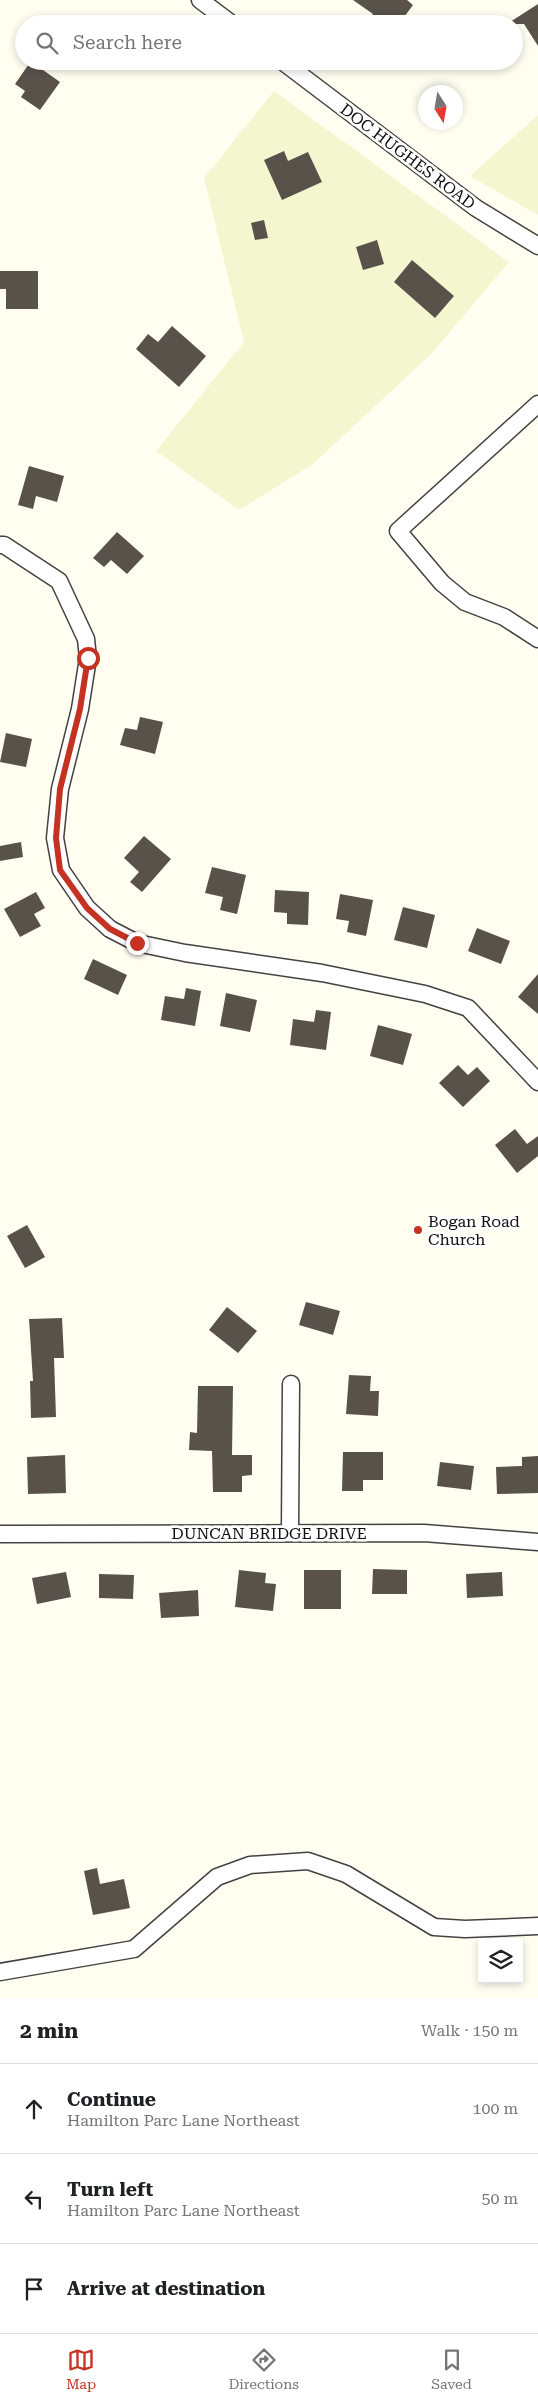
<!DOCTYPE html>
<meta charset="utf-8">
<style>
body{margin:0;font-family:"Roboto Serif",serif;background:#f6f6f6;color:#202124}
.controls{position:absolute;right:15px;bottom:15px;display:grid;overflow:hidden;border-radius:0px;box-shadow:0 2px 8px #0003}
.controls button{width:45px;height:45px;display:grid;place-items:center;padding:0;border:0;border-bottom:1px solid #e0e0e0;background:#fff;color:#202124;font:25px sans-serif}
.compass{position:absolute;left:418px;top:85px;width:45px;height:45px;border-radius:50%;background:#fff;box-shadow:0 2px 8px #0003;rotate:169deg}
.stop{position:absolute;width:15px;height:15px;margin:-11px;border:4px solid #c53222;border-radius:50%;background:#fff}
.stop.end{background:#c53222;border-color:#fff;box-shadow:0 1px 5px #0008}
.list{margin:0;padding:0;list-style:none}
h2{display:flex;justify-content:space-between;align-items:center;height:65px;margin:0;padding:0 20px;font-size:21px}
h2 small{font-size:16px;font-weight:400;color:#757577}
.list li{display:grid;grid-template-columns:32px 1fr auto;gap:15px;align-items:center;box-sizing:border-box;height:90px;padding:0 20px;border-top:1px solid #e0e0e0}
.list b{display:block;font-size:19px;white-space:nowrap}
.list p{margin:0;font-size:16px;white-space:nowrap;color:#757577}
.list em{font-size:16px;font-style:normal;color:#757577}
.icon{flex:none;width:28px;height:28px;fill:none;stroke:currentColor;stroke-width:2;stroke-linecap:round;stroke-linejoin:round}
.map{position:relative;flex:none;width:538px;height:1998px;overflow:hidden}
.search{position:absolute;background:#fff;box-shadow:0 2px 8px #0003;left:15px;right:15px;top:15px;height:55px;display:flex;align-items:center;gap:12px;box-sizing:border-box;padding:0 18px;border-radius:28px;color:#757577;font-size:19px}
.sheet{height:335px;background:#fff}
nav{display:flex;justify-content:space-around;align-items:center;box-sizing:border-box;height:70px;border-top:1px solid #e0e0e0;background:#fff;font-size:14px;color:#757577}
nav a{display:grid;justify-items:center;gap:2px}
nav .on{color:#c53222}
.map>svg:first-child{display:block}
</style>
<div class="map">
<svg width="538" height="1998" viewBox="0 0 538 1998">
<rect width="100%" height="100%" fill="#fffef1"/>
<!-- farmland -->
<path fill="#f4f6d0" d="M274 91 509 262 430 355 313 464 239 510 156 451 244 342 204 178Z
M538 115V215L470 176Z"/>
<!-- building -->
<path fill="#58524b" d="M353 0H407L413 5 399 24H381L371 17 373 14Z
M538 4V46L524 24H507Z
M31 61H49L43 70 60 82 40 110 21 97 25 91 15 84Z
M284 151 288 161 308 152 322 182 282 200 264 160Z
M264 220 268 238 255 240 251 223Z
M377 240 384 264 363 270 356 247Z
M412 260 454 296 435 318 394 282Z
M0 271H38V309H6V289H0Z
M172 326 206 356 179 387 136 349 148 334 158 342Z
M29 466 64 476 57 502 36 496 33 509 18 505Z
M117 532 144 556 127 574 111 560 104 567 93 558Z
M140 717 163 722 155 754 120 745 125 728 137 730Z
M6 733 32 739 26 767 0 762Z
M144 836 171 859 142 892 130 882 139 872 124 858Z
M21 842 23 857 0 861V846Z
M212 867 246 875 237 914 220 910 223 897 205 893Z
M275 890 309 892 308 925 287 924V913L274 912Z
M36 892 45 908 34 914 41 926 20 937 4 909Z
M340 894 373 900 366 936 347 932 349 921 336 919Z
M403 907 435 915 427 948 394 940Z
M477 928 510 941 501 964 468 951Z
M93 959 127 975 118 995 84 979Z
M538 974V1014L518 997Z
M186 988 201 991 195 1026 161 1020 165 996 184 999Z
M226 993 257 1000 250 1032 220 1026Z
M316 1010 331 1012 326 1050 290 1045 293 1019 314 1022Z
M378 1025 412 1034 403 1065 370 1056Z
M458 1065 468 1075 477 1067 490 1081 463 1107 439 1083Z
M515 1129 527 1144 538 1136V1156L517 1173 495 1145Z
M27 1225 45 1257 25 1268 7 1236Z
M306 1302 340 1311 333 1335 299 1325Z
M227 1307 257 1331 238 1353 209 1330Z
M62 1318 64 1358H54L56 1417 31 1418 30 1381H33L29 1319Z
M349 1375 371 1376 370 1391H379L378 1416 346 1414Z
M198 1386H233L232 1455H252V1475L242 1476V1492H213L212 1451 189 1450 190 1432 197 1433Z
M343 1452H383V1480H363V1491H342Z
M65 1455 66 1493 28 1494 27 1457Z
M538 1456V1493L497 1494 496 1467 522 1466V1457Z
M440 1462 474 1466 471 1490 437 1486Z
M373 1569 407 1570V1594H372Z
M239 1570 266 1573 265 1583 276 1584 273 1611 235 1607Z
M304 1570H341V1609H304Z
M66 1572 71 1597 37 1604 32 1578Z
M502 1572 503 1596 467 1598 466 1574Z
M99 1574 134 1575 133 1599 99 1598Z
M198 1590 199 1616 161 1618 159 1593Z
M97 1868 100 1884 124 1879 130 1908 93 1915 84 1871Z"/>
<g fill="none" stroke-linecap="round" stroke-linejoin="round">
<!-- minor casing -->
<g stroke="#424242" stroke-width="19">
<path id="minor" d="M200 0 232 24
M282 61 476 208 538 246
M538 404 398 531 442 583 465 602 504 617 538 639
M0 545H4L59 581 86 639 88 658 80 709 60 789 55 838 61 870 87 908 110 929 137 943 185 953 322 973 425 994 468 1008 538 1082
M290 1532 291 1384
M0 1534 424 1533 538 1542
M0 1972 134 1949 217 1877 250 1865 308 1861 346 1874 434 1927 465 1929 538 1926"/>
</g>
<!-- minor -->
<use href="#minor" stroke="#fff" stroke-width="16"/>
</g>
<g fill="none" stroke-linecap="round" stroke-linejoin="round">
<!-- route -->
<path stroke="#c53222" stroke-width="6" d="M88 658 80 709 60 789 56 838 60 870 87 908 110 929 137 943"/>
</g>
<!-- markers -->
<circle fill="#c53222" stroke="#fff" stroke-width="2" cx="418" cy="1230" r="5"/>
<g text-anchor="middle" stroke-width="5" stroke-linejoin="round" paint-order="stroke">
<!-- street labels -->
<g font-size="16" fill="#0f0f0f" stroke="#fff">
<text transform="translate(408 156) rotate(37)" y="6">DOC HUGHES ROAD</text>
<text x="269" y="1539">DUNCAN BRIDGE DRIVE</text>
</g>
<!-- poi labels -->
<g font-size="16" fill="#0f0f0f" stroke="#fff" text-anchor="start">
<text x="428" y="1227">Bogan Road<tspan x="428" dy="18">Church</tspan></text>
</g>
</g>
</svg>
<div class="controls">
<button><svg class="icon" aria-label="layers" viewBox="0 0 24 24"><path d="M12 4l9 5-9 5-9-5zM3 14l9 5 9-5"/></svg></button>
</div>
<svg class="compass" viewBox="-18 -18 36 36"><path d="M0-13l5 13h-10z" fill="#e53935"/><path d="M0 13l5-13h-10z" fill="#757577"/></svg>
<div class="stop" style="left:88px;top:658px"></div>
<div class="stop end" style="left:137px;top:943px"></div>
<div class="search"><svg class="icon" aria-label="search" viewBox="0 0 24 24"><circle cx="10" cy="10" r="6"/><path d="M15 15l6 6"/></svg>Search here</div>
</div>
<section class="sheet">
<h2>2 min<small>Walk · 150 m</small></h2>
<ul class="list">
<li><svg class="icon" aria-label="ahead" viewBox="0 0 24 24"><path d="M12 20V5M6 11l6-6 6 6"/></svg><div><b>Continue</b><p>Hamilton Parc Lane Northeast</p></div><em>100 m</em></li>
<li><svg class="icon" aria-label="left" viewBox="0 0 24 24"><path d="M17 20v-9H6M10 6l-5 5 5 5"/></svg><div><b>Turn left</b><p>Hamilton Parc Lane Northeast</p></div><em>50 m</em></li>
<li><svg class="icon" aria-label="arrive" viewBox="0 0 24 24"><path d="M6 21V4h12l-3 4 3 4H6"/></svg><div><b>Arrive at destination</b></div></li>
</ul>
</section>
<nav>
<a class="on"><svg class="icon" aria-label="map" viewBox="0 0 24 24"><path d="M3 6l6-2 6 2 6-2v14l-6 2-6-2-6 2zM9 4v14M15 6v14"/></svg>Map</a>
<a><svg class="icon" aria-label="directions" viewBox="0 0 24 24"><path d="M12 3l9 9-9 9-9-9zM9 14v-3h6M13 9l2 2-2 2"/></svg>Directions</a>
<a><svg class="icon" aria-label="saved" viewBox="0 0 24 24"><path d="M7 4h10v16l-5-4-5 4z"/></svg>Saved</a>
</nav>
